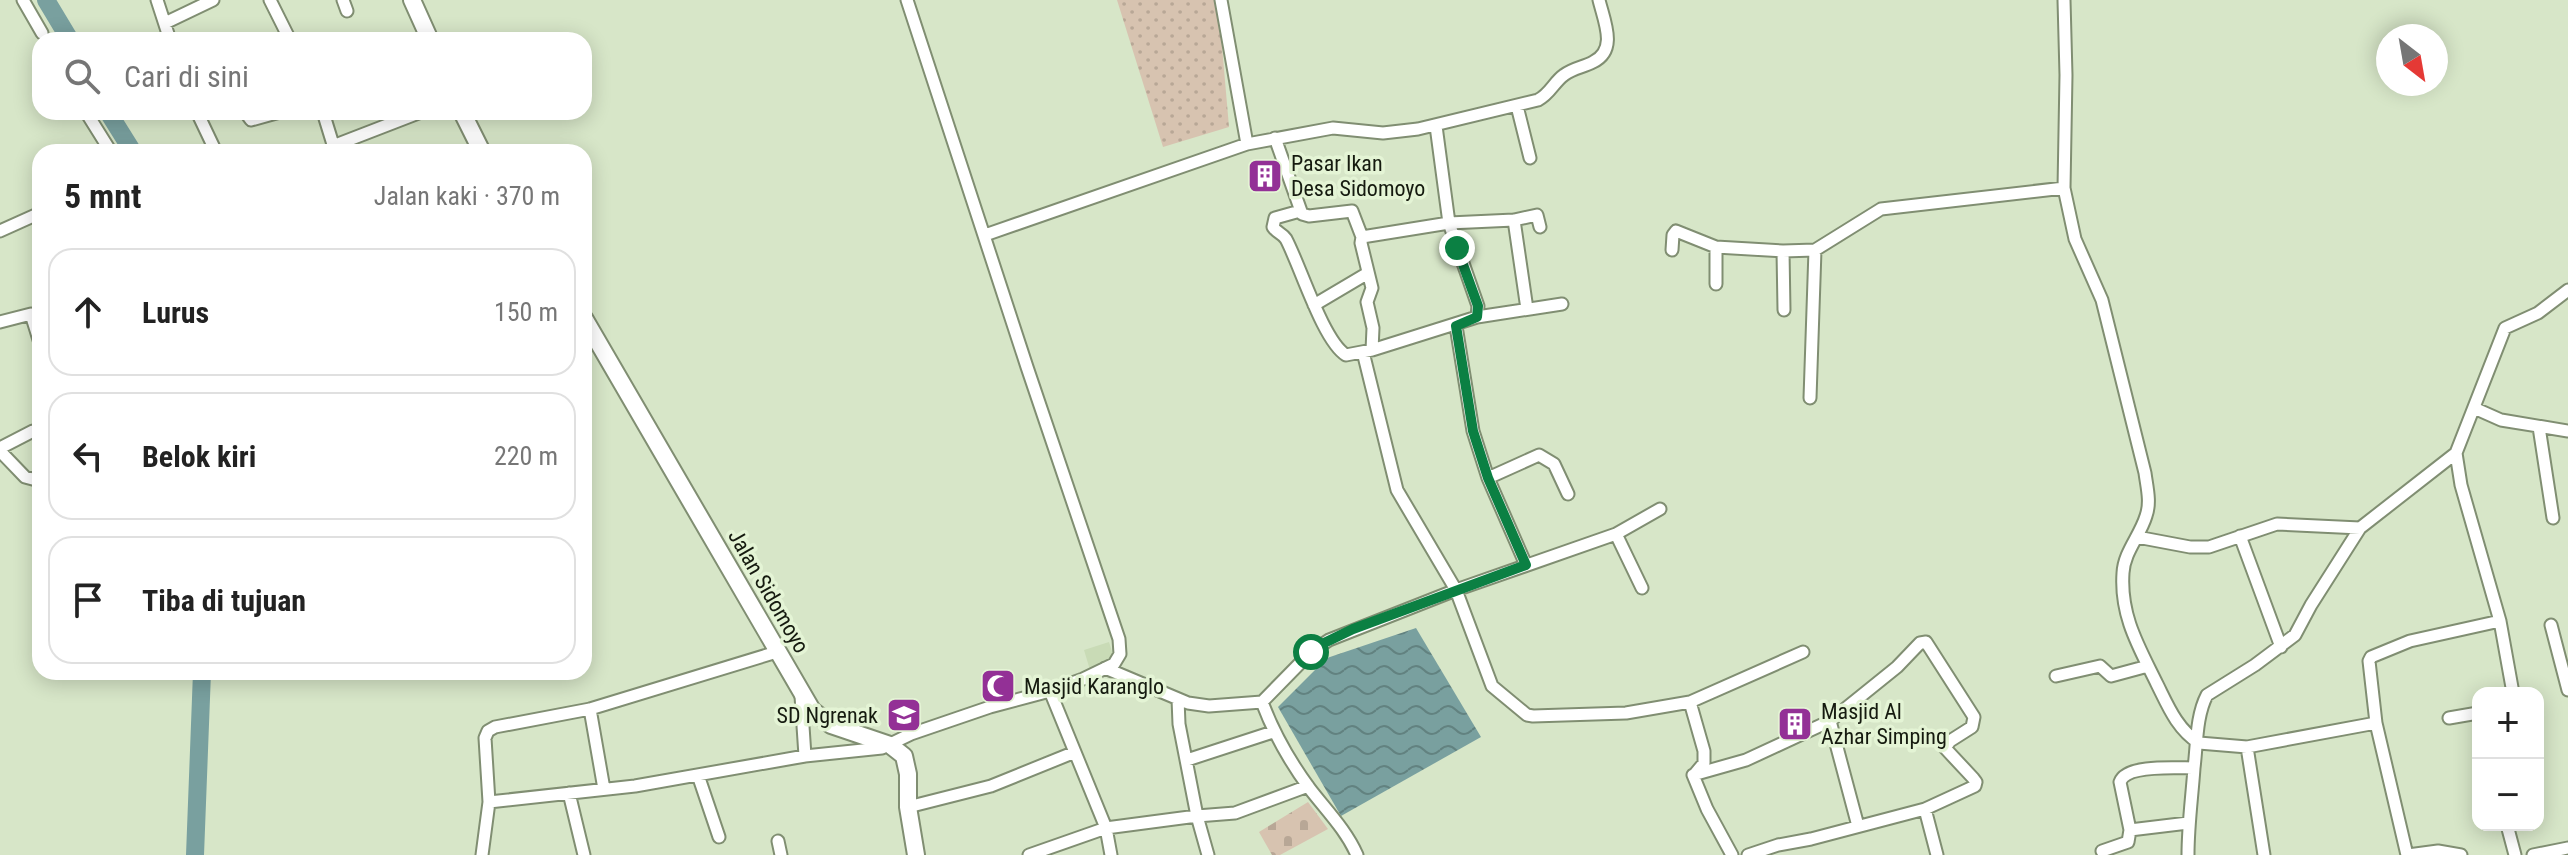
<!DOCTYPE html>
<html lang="id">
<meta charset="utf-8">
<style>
body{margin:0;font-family:"Roboto Condensed",sans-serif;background:#f6f6f6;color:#222}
.controls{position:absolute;right:24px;bottom:24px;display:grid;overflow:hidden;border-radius:16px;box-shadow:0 4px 20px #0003}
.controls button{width:72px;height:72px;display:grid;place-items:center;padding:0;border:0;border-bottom:2px solid #e0e0e0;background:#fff;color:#222;font:40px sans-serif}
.compass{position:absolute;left:2376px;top:24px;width:72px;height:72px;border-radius:50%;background:#fff;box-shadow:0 4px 20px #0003;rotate:149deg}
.stop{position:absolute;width:24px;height:24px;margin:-18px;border:6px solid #0b8043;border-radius:50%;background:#fff}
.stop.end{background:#0b8043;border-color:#fff;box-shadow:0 2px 8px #0008}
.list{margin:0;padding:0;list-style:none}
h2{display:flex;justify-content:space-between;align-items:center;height:104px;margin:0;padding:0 32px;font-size:34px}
h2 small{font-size:26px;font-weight:400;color:#767676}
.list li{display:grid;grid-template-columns:52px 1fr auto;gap:24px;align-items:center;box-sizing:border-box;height:128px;margin:0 16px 16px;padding:0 16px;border:2px solid #e0e0e0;border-radius:24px}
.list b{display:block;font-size:30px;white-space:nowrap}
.list em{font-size:26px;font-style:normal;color:#767676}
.icon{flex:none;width:44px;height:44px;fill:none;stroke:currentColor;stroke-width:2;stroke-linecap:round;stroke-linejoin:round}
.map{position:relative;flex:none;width:2568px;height:855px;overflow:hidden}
.search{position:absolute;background:#fff;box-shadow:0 4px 20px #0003;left:32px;top:32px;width:560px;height:88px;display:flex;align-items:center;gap:20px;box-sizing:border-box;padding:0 28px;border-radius:24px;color:#767676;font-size:30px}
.panel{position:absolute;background:#fff;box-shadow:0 4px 20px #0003;left:32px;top:144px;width:560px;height:536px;border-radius:24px}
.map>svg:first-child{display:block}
</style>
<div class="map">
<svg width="2568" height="855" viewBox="0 0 2568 855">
<defs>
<pattern id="grass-dots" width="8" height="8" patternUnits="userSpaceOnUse" patternTransform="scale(2)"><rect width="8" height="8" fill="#d7c3b0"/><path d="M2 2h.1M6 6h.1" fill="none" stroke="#b8a796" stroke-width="1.8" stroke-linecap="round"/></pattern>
<pattern id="cemetery-stones" width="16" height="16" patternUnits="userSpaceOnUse" patternTransform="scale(2)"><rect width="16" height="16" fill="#d7c3b0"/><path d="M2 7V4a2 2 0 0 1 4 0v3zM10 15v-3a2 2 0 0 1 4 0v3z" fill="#b8a796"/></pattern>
<pattern id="water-waves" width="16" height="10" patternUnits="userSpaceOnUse" patternTransform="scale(2)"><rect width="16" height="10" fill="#79a09f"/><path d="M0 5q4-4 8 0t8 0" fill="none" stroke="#628280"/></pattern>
</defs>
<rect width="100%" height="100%" fill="#d7e6c8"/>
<!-- built -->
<path fill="#c9dbb6" d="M1109 642 1114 658 1090 670 1084 650Z
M908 698 917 727 900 731 892 703Z"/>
<!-- grass -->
<path fill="url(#grass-dots)" d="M1117 0H1218L1229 127 1163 147Z"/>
<!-- cemetery -->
<path fill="url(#cemetery-stones)" d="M1308 802 1328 829 1280 855H1272L1259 832Z"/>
<!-- water -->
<path fill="url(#water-waves)" d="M1416 628 1481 737 1341 816 1278 707 1327 658Z"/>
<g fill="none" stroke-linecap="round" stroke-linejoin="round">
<!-- river -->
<path stroke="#79a09f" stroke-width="18" d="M46 0 70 40
M108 112 133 152
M195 855 202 672"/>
<!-- minor casing -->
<g stroke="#808e72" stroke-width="15">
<path id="minor" d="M23 0 42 33
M157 0 170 40
M270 0 290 40
M343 0 347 11
M1221 0 1247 144
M2064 0 2066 75 2064 188 2075 239 2102 300 2145 473C2147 488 2151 502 2146 516 2140 536 2124 552 2123 573 2120 616 2139 647 2157 684 2168 706 2177 729 2199 743L2247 747 2376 723
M165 23 213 0
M1517 106 1530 158
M86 112 111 152
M197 112 216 152
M245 112 251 120 280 112
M323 112 335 151
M1436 126 1449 223 1478 306 1477 317
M1275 138 1302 214 1309 216 1352 211 1362 237
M333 146 421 112
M1300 211 1275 218 1273 227C1277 233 1282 233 1286 239 1300 265 1323 341 1346 355L1372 350 1477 317 1562 304
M1514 220 1527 309
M0 231 40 213
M985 235 1247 144 1333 128 1383 133 1418 129 1538 100C1550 94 1554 82 1564 75 1573 68 1584 67 1593 62 1618 50 1604 21 1599 0
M1716 247V284
M1672 250 1673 235 1676 231 1716 247 1783 251 1815 250 1881 209 2064 188
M1783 251 1784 310
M1314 305 1368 273
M0 322 31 314 40 343
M1456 326 1473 431 1488 478 1526 565
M1372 350 1373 328 1367 302 1372 288 1361 243 1362 237 1449 223 1514 220 1537 215 1540 227
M1363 352 1397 490 1456 590 1492 686 1527 715 1533 716 1626 713 1690 702 1704 751V763L1694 775
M1810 398 1815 250
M2474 408 2501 420 2568 431
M2539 427 2553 518
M0 448 33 431
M0 451 25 477 40 481
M1488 478 1539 455 1554 464 1568 494
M1616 534 1642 588
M2240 536 2281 647
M2137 537 2190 547H2209L2277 524 2360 528
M2551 625 2568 690
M1105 668 1188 703 1209 706 1262 702 1311 652 1329 640 1456 590 1616 534 1660 509
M2056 676 2100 666 2111 676 2148 666
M2513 693 2500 621 2461 485 2456 453 2505 328 2538 313 2568 290
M801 696 805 756
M1262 702C1274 734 1290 762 1310 789 1327 811 1346 830 1357 855
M1690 702 1803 652
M590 709 604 789
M2449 718 2478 713
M1830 721 1858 826
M2247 747 2264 855
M1187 760 1273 732
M698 775 719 837
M1693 775 1746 760 1830 721 1897 667 1920 643 1926 642 1974 717 1972 727 1950 741 1945 748 1973 778 1976 782 1975 786 1925 809 1811 839 1778 845 1748 855
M1693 775 1707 809 1732 855
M569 793 584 855
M489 802 635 786 805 756 882 748 911 734 990 707 1050 691 1083 679 1114 664 1120 654 1119 639 1027 367 907 0
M908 807 991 786 1075 752
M1925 809 1937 855
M2507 825 2515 855
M2130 830 2188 823
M778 841 781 855
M2102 851 2128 842 2130 830 2120 782C2126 764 2176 768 2194 768
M482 855 489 802 485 738 488 731 495 727 590 709 780 651
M1029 855 1106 828 1050 691
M1111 855 1106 828 1197 816 1179 724 1178 699
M1208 855 1197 816 1235 813 1308 786
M2188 855C2188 825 2192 797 2194 768 2197 744 2196 716 2207 695L2255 665 2295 635 2311 605 2360 528 2456 453
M2407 855 2376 723 2369 661 2371 657 2410 641 2500 621
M2408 855 2438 851 2461 855
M2533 855 2568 848"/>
</g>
<!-- secondary casing -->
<g stroke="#808e72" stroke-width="20">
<path id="secondary" d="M412 0 430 40
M462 112 482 152
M584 318 812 710 831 725 890 745 904 756 908 774V807L916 855"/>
</g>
<!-- minor -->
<use href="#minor" stroke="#fff" stroke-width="11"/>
<!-- secondary -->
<use href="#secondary" stroke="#fff" stroke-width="16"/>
</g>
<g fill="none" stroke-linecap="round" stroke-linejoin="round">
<!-- route -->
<path stroke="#0b8043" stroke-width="10" d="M1311 652 1320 645 1353 629 1526 565 1488 478 1473 431 1456 326 1477 317 1478 306 1457 248"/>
</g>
<!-- icons -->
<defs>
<g id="building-square" transform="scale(1.8)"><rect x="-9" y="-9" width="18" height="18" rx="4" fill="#933096" stroke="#e4f4d5"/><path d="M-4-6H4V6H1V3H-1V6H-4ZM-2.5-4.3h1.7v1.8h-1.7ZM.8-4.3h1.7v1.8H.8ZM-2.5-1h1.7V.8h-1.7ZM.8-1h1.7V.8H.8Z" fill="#fff"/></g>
<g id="mosque-square" transform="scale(1.8)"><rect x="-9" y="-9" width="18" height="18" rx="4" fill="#933096" stroke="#e4f4d5"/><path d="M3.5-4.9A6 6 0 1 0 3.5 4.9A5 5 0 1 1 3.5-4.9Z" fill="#fff"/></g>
<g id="school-square" transform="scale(1.8)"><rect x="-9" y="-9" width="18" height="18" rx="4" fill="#933096" stroke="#e4f4d5"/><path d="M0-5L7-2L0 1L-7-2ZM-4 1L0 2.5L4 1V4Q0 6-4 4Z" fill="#fff"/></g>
</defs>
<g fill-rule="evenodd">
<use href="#building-square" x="1265" y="176"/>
<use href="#mosque-square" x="998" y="686"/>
<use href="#school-square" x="904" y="715"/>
<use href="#building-square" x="1795" y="724"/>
</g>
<g text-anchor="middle" stroke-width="7" stroke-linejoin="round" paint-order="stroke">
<!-- poi labels -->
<g font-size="22" fill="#151a0f" stroke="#e4f4d5" text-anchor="start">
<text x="1291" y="171">Pasar Ikan<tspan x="1291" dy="25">Desa Sidomoyo</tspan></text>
<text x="1024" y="694">Masjid Karanglo</text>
<text x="1821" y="719">Masjid Al<tspan x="1821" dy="25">Azhar Simping</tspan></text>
<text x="878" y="723" text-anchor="end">SD Ngrenak</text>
</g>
<!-- street labels -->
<g font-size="22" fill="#151a0f" stroke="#e4f4d5">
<text transform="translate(769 591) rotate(60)" y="8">Jalan Sidomoyo</text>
</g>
</g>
</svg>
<div class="controls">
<button>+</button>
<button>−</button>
</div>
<svg class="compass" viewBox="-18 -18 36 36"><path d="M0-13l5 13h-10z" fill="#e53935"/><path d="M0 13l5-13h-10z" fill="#767676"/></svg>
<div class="stop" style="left:1311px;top:652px"></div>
<div class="stop end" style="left:1457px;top:248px"></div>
<div class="search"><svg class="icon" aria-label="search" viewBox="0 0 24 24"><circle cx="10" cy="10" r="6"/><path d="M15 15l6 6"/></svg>Cari di sini</div>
<section class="panel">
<h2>5 mnt<small>Jalan kaki · 370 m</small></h2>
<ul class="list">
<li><svg class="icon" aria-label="ahead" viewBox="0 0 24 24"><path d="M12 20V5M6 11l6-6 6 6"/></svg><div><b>Lurus</b></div><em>150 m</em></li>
<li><svg class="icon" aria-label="left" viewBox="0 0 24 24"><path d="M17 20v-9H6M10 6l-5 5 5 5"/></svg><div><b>Belok kiri</b></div><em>220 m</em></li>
<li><svg class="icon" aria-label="arrive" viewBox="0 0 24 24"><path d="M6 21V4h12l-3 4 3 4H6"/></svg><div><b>Tiba di tujuan</b></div></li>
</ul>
</section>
</div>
